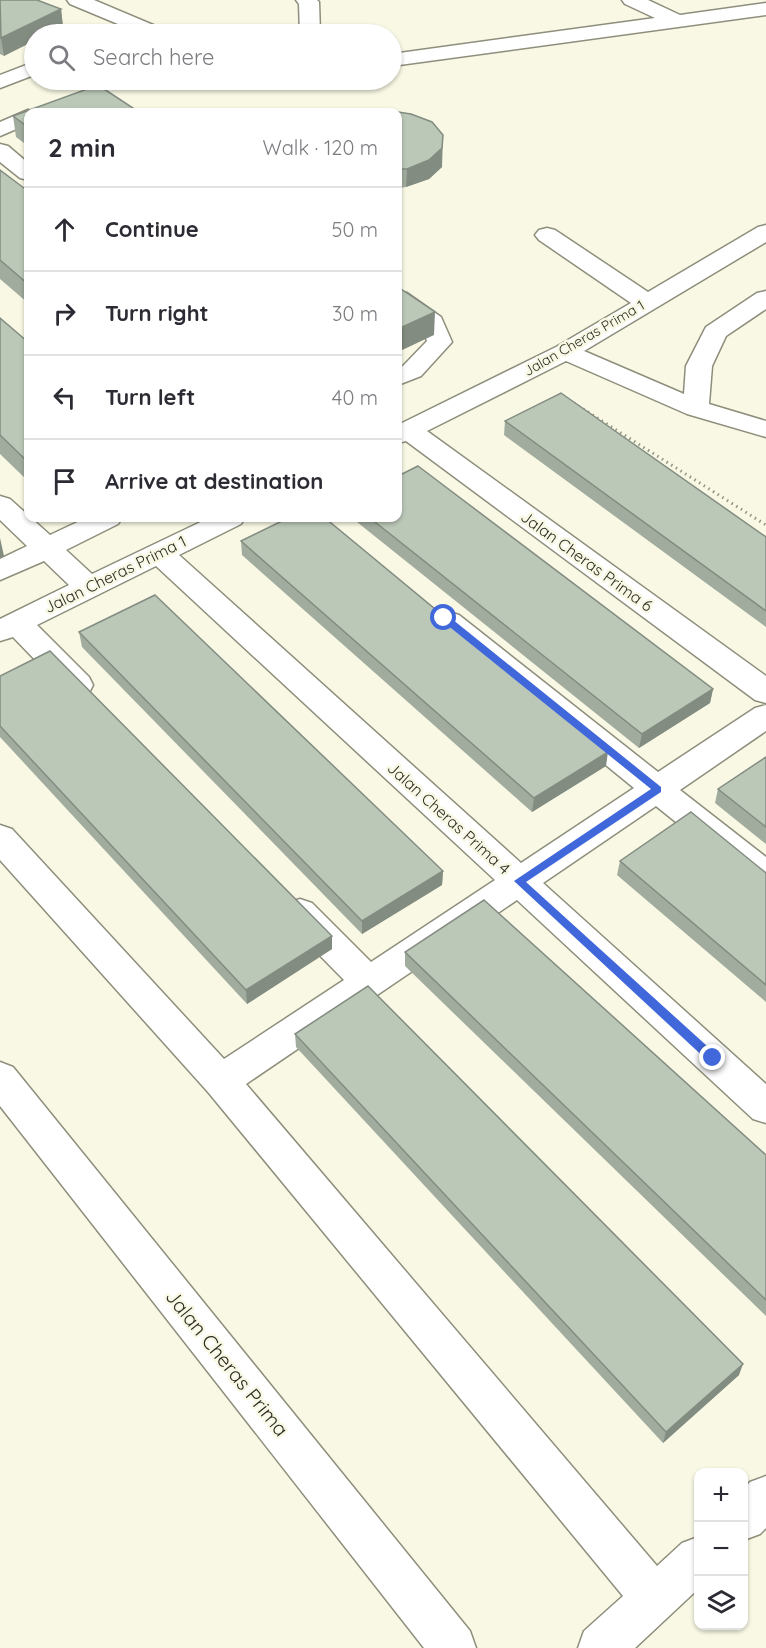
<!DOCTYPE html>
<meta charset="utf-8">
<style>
body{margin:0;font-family:Quicksand,sans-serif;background:#f7f7f7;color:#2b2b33}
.controls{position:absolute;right:18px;bottom:18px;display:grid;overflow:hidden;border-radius:12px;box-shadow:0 2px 4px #0004}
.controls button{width:54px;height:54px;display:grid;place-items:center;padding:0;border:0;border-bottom:2px solid #e1e1e2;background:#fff;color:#2b2b33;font:30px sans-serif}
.stop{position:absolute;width:18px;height:18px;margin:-14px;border:4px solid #4168da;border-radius:50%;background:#fff}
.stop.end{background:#4168da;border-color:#fff;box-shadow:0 2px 6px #0008}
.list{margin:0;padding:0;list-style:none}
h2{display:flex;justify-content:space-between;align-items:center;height:78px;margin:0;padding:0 24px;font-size:26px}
h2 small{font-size:20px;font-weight:400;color:#7c7c81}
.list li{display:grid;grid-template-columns:39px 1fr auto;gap:18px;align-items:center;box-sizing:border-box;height:84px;padding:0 24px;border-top:2px solid #e1e1e2}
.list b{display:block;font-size:22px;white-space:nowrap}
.list em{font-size:20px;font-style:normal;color:#7c7c81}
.icon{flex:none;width:33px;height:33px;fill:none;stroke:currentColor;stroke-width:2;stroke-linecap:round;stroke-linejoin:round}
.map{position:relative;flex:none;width:766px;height:1648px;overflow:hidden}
.search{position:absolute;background:#fff;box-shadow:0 2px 4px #0004;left:24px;top:24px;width:378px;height:66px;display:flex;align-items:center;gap:15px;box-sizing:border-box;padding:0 21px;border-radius:33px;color:#7c7c81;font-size:22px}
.panel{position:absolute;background:#fff;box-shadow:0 2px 4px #0004;left:24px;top:108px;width:378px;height:414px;border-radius:12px}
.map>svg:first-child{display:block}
</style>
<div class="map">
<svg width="766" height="1648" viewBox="0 0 766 1648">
<rect width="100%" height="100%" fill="#f8f8e4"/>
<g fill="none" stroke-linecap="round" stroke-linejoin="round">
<!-- minor casing -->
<g stroke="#8e8e7c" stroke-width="3">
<path id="minor" d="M67 0H94L165 30 168 34H142L70 4Z
M296 0H317L319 2 320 34H300L299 4Z
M622 0H648L680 15 766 3V15L392 66V54L655 18 625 4Z
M34 62V75L0 88V75Z
M28 110 36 112H28V124L0 136V122Z
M0 144 8 146 28 163V180L20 178 0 162Z
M766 225V242L584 351 684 394 686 366 706 327 757 293 766 291V309L726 336 712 366 709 404 766 421V437L687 414 566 361 427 431 766 676V703L755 700 406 441 398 443V425L556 347 631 303 539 240 535 235 539 230 547 228 555 230 648 292 758 227Z
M398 291 407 293 441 317 452 342 421 376 398 385V368L403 366 427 341 421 326 398 309Z
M0 496 10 499 50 535 86 518H122L118 524 66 550 92 574 209 518H245L241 524 179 555 521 863 634 788 439 629 434 622 439 615 449 612 459 615 658 772 755 708 766 705V731L680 790 766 857V889L754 885 656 806 543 883 766 1084V1123L753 1119 517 900 246 1084 657 1566 682 1543 698 1537V1589L635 1648H578L584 1631 623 1596 208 1092 0 860V825L12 829 224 1059 344 980 288 923 283 913 288 903 300 899 312 903 371 962 495 880 156 566 37 625 89 677 93 685 89 693 78 696 67 693 13 637 0 641V619L69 585 44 561 0 580V559L27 546 0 520Z
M0 1062 13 1067 470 1631 476 1648H424L0 1106Z
M766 1476V1528L760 1534 744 1540V1489L750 1482Z"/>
</g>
<!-- path -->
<path stroke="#959587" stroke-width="3" stroke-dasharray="1.5 4" stroke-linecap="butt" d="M569 400 766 525"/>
<!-- minor -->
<use href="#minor" fill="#fff" fill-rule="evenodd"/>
</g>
<!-- wall -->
<path fill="#a1ac9e" d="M0 0 61 9 63 27 48 34H34L4 56 0 54Z
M28 112V146L16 137 13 116Z
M398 112 442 167 429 179 406 187 398 188Z
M0 170 28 191V303L0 279Z
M0 318 28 342V481L0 454Z
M505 421 766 537V627L504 435Z
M352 518H398L713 689 710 703 639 748Z
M241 541 606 766 532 812 242 555Z
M79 632 443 871 442 885 362 934 82 647Z
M0 676 332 936V949L247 1004 0 737Z
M766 757V844L715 803 718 789Z
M620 861 766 873V1002L617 875Z
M405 952 766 1155V1316L405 966Z
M295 1034 739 1375 663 1443 296 1047Z"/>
<!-- shaded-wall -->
<path fill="#838c81" d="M61 9 63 27 48 34H34V41L4 56 1 38Z
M443 135 442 167 429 179 406 187 407 169Z
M435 312 434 335 398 352V329Z
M0 538 4 556 0 558Z
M713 689 710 703 639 748 642 734Z
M608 752 606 766 532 812 534 798Z
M443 871 442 885 362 934V921Z
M332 936V949L247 1004 246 990Z
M743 1364 739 1375 663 1443 666 1432Z"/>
<!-- building -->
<path fill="#bbc8b8" stroke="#838c81" stroke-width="1.5" d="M0 0H37L61 9 1 38Z
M98 85 139 112H28V127L13 116Z
M385 110 411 114 432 122 443 135 442 148 429 160 407 169H398V112H358Z
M0 170 28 191V284L0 260Z
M398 287 435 312 398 329Z
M0 318 28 342V462L0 435Z
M561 393 766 537V611L505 421Z
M418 466 713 689 642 734 370 518H398V476Z
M288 518H325L608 752 534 798 241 541Z
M155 595 443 871 362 921 79 632Z
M50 651 332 936 246 990 0 726V676Z
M766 757V827L718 789Z
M691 812 766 873V985L620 861Z
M484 900 766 1155V1300L405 952Z
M368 986 743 1364 666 1432 295 1034Z"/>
<!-- route -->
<path fill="#4168da" d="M441 615H447L661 787V792L526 882 717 1055V1062H709L514 881 651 789 441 620Z"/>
<g text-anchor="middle" stroke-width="5" stroke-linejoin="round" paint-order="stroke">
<!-- far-street labels -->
<g font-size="14" fill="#2c2c25" stroke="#f8f8e4">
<text transform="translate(584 338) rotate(-30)" y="5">Jalan Cheras Prima 1</text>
</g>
<!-- street labels -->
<g font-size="16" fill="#2c2c25" stroke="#f8f8e4">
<text transform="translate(587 561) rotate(36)" y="6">Jalan Cheras Prima 6</text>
<text transform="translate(115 574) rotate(-26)" y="6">Jalan Cheras Prima 1</text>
<text transform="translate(449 818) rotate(42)" y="6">Jalan Cheras Prima 4</text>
</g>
<!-- near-street labels -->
<g font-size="20" fill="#2c2c25" stroke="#f8f8e4">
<text transform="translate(227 1363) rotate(51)" y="7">Jalan Cheras Prima</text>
</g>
</g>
</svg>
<div class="controls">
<button>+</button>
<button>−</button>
<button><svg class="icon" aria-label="layers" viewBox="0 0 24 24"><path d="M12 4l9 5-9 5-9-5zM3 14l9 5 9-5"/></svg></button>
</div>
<div class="stop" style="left:444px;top:618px"></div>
<div class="stop end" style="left:713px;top:1058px"></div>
<div class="search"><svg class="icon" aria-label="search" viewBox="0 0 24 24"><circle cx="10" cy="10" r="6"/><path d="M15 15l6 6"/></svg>Search here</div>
<section class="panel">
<h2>2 min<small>Walk · 120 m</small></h2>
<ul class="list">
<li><svg class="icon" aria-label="ahead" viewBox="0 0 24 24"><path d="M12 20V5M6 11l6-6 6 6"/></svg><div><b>Continue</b></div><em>50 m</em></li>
<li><svg class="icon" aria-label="right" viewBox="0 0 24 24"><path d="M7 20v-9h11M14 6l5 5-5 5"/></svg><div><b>Turn right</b></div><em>30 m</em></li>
<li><svg class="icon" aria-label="left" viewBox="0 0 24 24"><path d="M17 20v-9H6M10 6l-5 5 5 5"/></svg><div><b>Turn left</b></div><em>40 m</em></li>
<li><svg class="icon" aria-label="arrive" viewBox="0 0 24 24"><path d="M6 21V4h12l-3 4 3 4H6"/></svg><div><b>Arrive at destination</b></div></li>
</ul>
</section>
</div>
